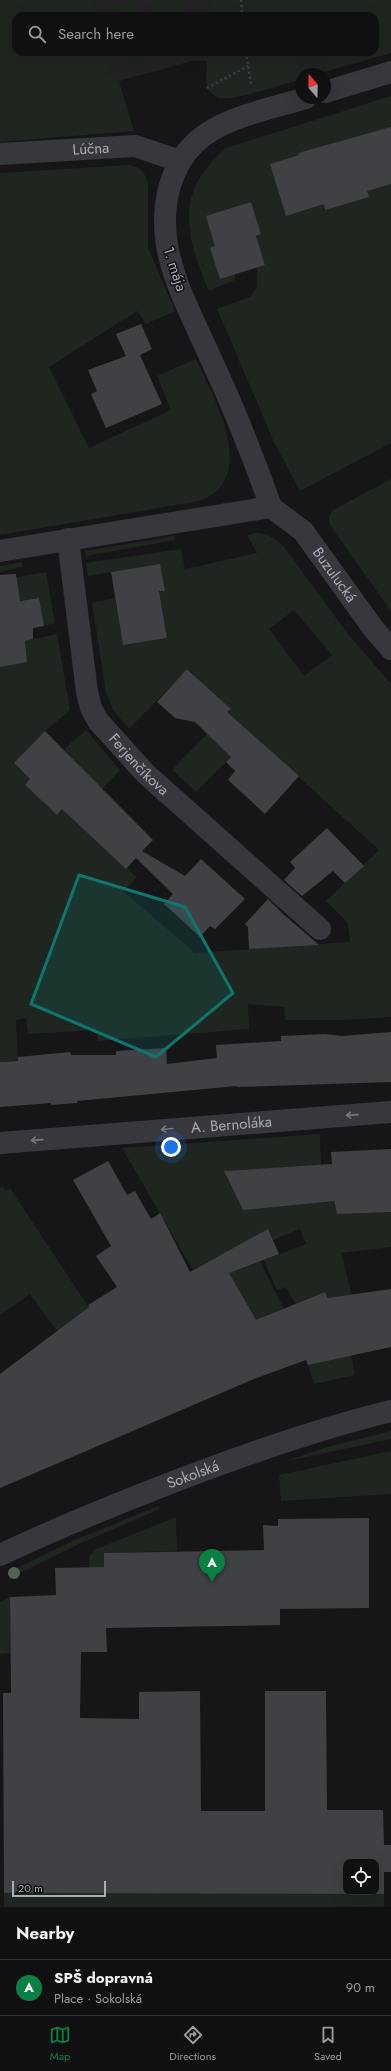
<!DOCTYPE html>
<meta charset="utf-8">
<style>
body{margin:0;font-family:Jost,sans-serif;background:#19191b;color:#f1f3f6}
.controls{position:absolute;right:12px;bottom:12px;display:grid;overflow:hidden;border-radius:8px;box-shadow:0 4px 16px #0002}
.controls button{width:36px;height:36px;display:grid;place-items:center;padding:0;border:0;border-bottom:1px solid #303032;background:#101012;color:#f1f3f6;font:20px sans-serif}
.compass{position:absolute;left:295px;top:68px;width:36px;height:36px;border-radius:50%;background:#101012;box-shadow:0 4px 16px #0002;rotate:340deg}
.scale{position:absolute;left:12px;bottom:10px;width:94px;box-sizing:border-box;padding-left:4px;border:2px solid #a8adb8;border-top:0;font-size:11px;line-height:14px;white-space:nowrap;color:#a8adb8;-webkit-text-stroke:3px #111113;paint-order:stroke}
.you{position:absolute;left:171px;top:1147px;width:14px;height:14px;margin:-10px;border:3px solid #fff;border-radius:50%;background:#1a73e8;box-shadow:0 0 0 6px #1a73e833}
.badge{display:grid;place-items:center;width:26px;height:26px;border-radius:50%;background:#0b8043;color:#fff;font-size:13px;font-weight:700}
.pin{position:absolute;translate:-50% -33px;filter:drop-shadow(0 1px 2px #0008)}
.pin::after{content:'';position:absolute;top:21px;width:14px;height:12px;background:inherit;clip-path:polygon(0 0,100% 0,50% 100%)}
.list{margin:0;padding:0;list-style:none}
h2{display:flex;justify-content:space-between;align-items:center;height:52px;margin:0;padding:0 16px;font-size:17px}
h2 small{font-size:13px;font-weight:400;color:#9c9d9f}
.list li{display:grid;grid-template-columns:26px 1fr auto;gap:12px;align-items:center;box-sizing:border-box;height:56px;padding:0 16px;border-top:1px solid #303032}
.list b{display:block;font-size:15px;white-space:nowrap}
.list p{margin:0;font-size:13px;white-space:nowrap;color:#9c9d9f}
.list em{font-size:13px;font-style:normal;color:#9c9d9f}
.icon{flex:none;width:22px;height:22px;fill:none;stroke:currentColor;stroke-width:2;stroke-linecap:round;stroke-linejoin:round}
.map{position:relative;flex:none;width:391px;height:1907px;overflow:hidden}
.search{position:absolute;background:#101012;box-shadow:0 4px 16px #0002;left:12px;right:12px;top:12px;height:44px;display:flex;align-items:center;gap:10px;box-sizing:border-box;padding:0 14px;border-radius:12px;color:#9c9d9f;font-size:15px}
.sheet{height:108px;background:#101012}
nav{display:flex;justify-content:space-around;align-items:center;box-sizing:border-box;height:56px;border-top:1px solid #303032;background:#101012;font-size:11px;color:#9c9d9f}
nav a{display:grid;justify-items:center;gap:2px}
nav .on{color:#0b8043}
.map>svg:first-child{display:block}
</style>
<div class="map">
<svg width="391" height="1907" viewBox="0 0 391 1907">
<rect width="100%" height="100%" fill="#161618"/>
<!-- built -->
<path fill="#222225" d="M0 0H235V16H16V52H239L208 61H192L42 102 0 37Z"/>
<!-- green -->
<path fill="#1e261f" fill-rule="evenodd" d="M0 0H92L96 16H16V52H106L114 82 119 81 134 131 0 142Z
M150 0H187L186 16H154Z
M211 0H391V53L317 74H301V79C284 84 235 101 219 98 214 96 210 92 207 88L206 77 208 52H375V16H210Z
M137 1 140 16H117L115 7Z
M127 52H149V58L132 63 128 59Z
M391 96V443L300 491 274 442 217 309 250 297 257 288V268L265 265 256 236 261 234 251 202 215 246 211 248 235 274V280L209 291C185 235 174 192 226 148Z
M129 165C141 168 144 171 148 183V248L175 311 146 324 137 311 49 367 89 448 171 410 157 376 196 359C211 393 253 463 213 494 209 497 204 499 199 501L0 535V173Z
M391 479V611L330 525 329 517 333 510Z
M257 533C269 534 276 539 284 547L348 634 391 684V1017L344 1020H285L284 1007 248 1004 249 1029 98 1041 97 1030 28 1034 26 1018 16 1020 18 1060 0 1062V667L27 662 25 641 57 634 70 710 45 731 14 764 30 779 25 785 57 815 92 779 64 749 86 730 120 770 73 820 137 877 123 891 195 953 350 942 348 923 326 901 379 850 259 741 240 748 196 792 172 770 231 709 188 669 129 729 113 710 106 692 92 603 115 598 123 645 167 638 159 591H165L159 564 88 576 86 563 181 549 185 569 257 553 247 535ZM294 610 332 655 304 676 269 629Z
M174 536 175 540 86 556 85 551Z
M22 562V567L0 572V566Z
M46 572 55 623 44 626 39 598 0 603V580Z
M320 1134 321 1165 224 1171 243 1210 333 1200 337 1214 391 1212V1247L341 1253 352 1295 351 1355 355 1375 314 1384 308 1365 351 1354 326 1292 295 1304 286 1287 277 1290 264 1260 306 1244 300 1229 273 1240 270 1233 249 1240 287 1315 256 1326 219 1256 193 1270 122 1148Z
M2 1186 6 1191 10 1188 130 1370 102 1393 30 1294 0 1315V1187Z
M391 1431V1439L283 1462 327 1447Z
M391 1451V1494L281 1501 279 1475Z
M158 1506 160 1509 79 1544 12 1577 9 1572 77 1539Z
M176 1517 177 1551 104 1553V1567H89V1557L94 1550Z
M10 1597V1653L0 1654V1602Z
M4 1893 384 1894V1907H4Z"/>
<!-- building -->
<path fill="#404145" fill-rule="evenodd" d="M391 127V184L367 191 369 197 325 210 324 204 286 216 270 164 299 155 298 153Z
M251 202 261 234 256 236 265 265 220 279 210 248 215 246 206 216Z
M141 324 152 349 140 355 162 404 106 428 91 394 97 391 88 370 126 356 116 334Z
M160 564 165 591H159L167 638 123 645 111 572Z
M16 574 20 601 39 598 44 626 33 628V639L25 641 27 662 0 667V575Z
M187 669 231 709 227 712 299 776 265 814 228 780 235 771 226 762 231 757 195 722 175 718 157 702Z
M45 731 153 840 142 851 185 876 201 859 245 899 215 929 210 926 200 937 164 904 173 894 136 858 126 869 62 809 57 815 25 785 30 779 14 763Z
M327 828 364 866 345 883 333 871 302 896 284 880 295 868 290 862Z
M268 899 282 913 319 945 249 949 248 927 245 924Z
M391 1032V1082L237 1087V1086L77 1101V1103L51 1105V1103L0 1107V1062L18 1061V1057L70 1052 71 1055H116V1051L166 1048 167 1064 217 1058 216 1045 281 1041V1036L325 1034 341 1036Z
M391 1149V1212L337 1214 334 1201 243 1210 224 1171 332 1164 331 1152Z
M108 1161 127 1195 135 1191 151 1219 160 1213 190 1272 268 1229 279 1254 229 1273 256 1320 325 1292 328 1298 391 1289V1347L308 1365 306 1360 254 1379 0 1488V1374L89 1307 88 1305 117 1287 96 1256 111 1246 73 1180Z
M369 1518V1608L280 1609V1625L106 1628 107 1652H81L80 1718 139 1719V1692L200 1691 201 1811H265V1691H326L327 1810H383L384 1845H391V1872H384V1894L4 1893 3 1693H11L10 1597 56 1595 55 1568 104 1567V1553L264 1550 263 1525 278 1526V1519ZM346 1862H376V1892H346Z"/>
<g fill="none" stroke-linecap="round" stroke-linejoin="round">
<!-- path -->
<path stroke="#3d3f44" stroke-width="2.5" stroke-dasharray="2 3" stroke-linecap="butt" d="M241 0 242 16
M246 52 251 85
M207 88 248 66"/>
<!-- minor -->
<g stroke="#37383d" stroke-width="22">
<path d="M325 92 391 72"/>
<path id="s1" d="M0 154 135 146 180 161"/>
<path d="M271 507C253 456 234 408 211 359 194 320 171 280 166 238 162 204 170 167 195 143 222 117 270 109 306 98"/>
<path id="s2" d="M271 507 303 531 373 628 391 649"/>
<path id="s3" d="M68 539 87 692 91 708 98 721 146 774 320 929"/>
<path d="M0 551 271 507"/>
<path id="s4" d="M0 1143 391 1112"/>
<path id="s5" d="M0 1555C49 1532 99 1511 150 1491 229 1460 309 1431 391 1411"/>
</g>
</g>
<!-- trees -->
<circle fill="#506452" cx="14" cy="1573" r="6"/>
<!-- one-way arrows -->
<defs><path id="oneway-shaft" d="M-6 0H5M1.5-3L5.5 0L1.5 3" fill="none" stroke-width="1.6" stroke-linecap="round" stroke-linejoin="round"/></defs>
<g stroke="#757881">
<use href="#oneway-shaft" transform="translate(352 1115) rotate(176)"/>
<use href="#oneway-shaft" transform="translate(167 1129) rotate(175)"/>
<use href="#oneway-shaft" transform="translate(37 1140) rotate(176)"/>
</g>
<!-- marked area -->
<path fill="#0f766e" fill-opacity="0.2" stroke="#0f766e" stroke-width="3" stroke-linejoin="round" d="M79 875 185 907 233 993 156 1057 31 1004Z"/>
<g text-anchor="middle" stroke-width="3" stroke-linejoin="round" paint-order="stroke">
<!-- street labels -->
<g font-size="15" fill="#a8adb8" stroke="#111113">
<text dy="5" stroke="none"><textPath href="#s1" startOffset="91">Lúčna</textPath></text>
<text transform="translate(175 269) rotate(72)" y="5">1. mája</text>
<text dy="5" stroke="none"><textPath href="#s2" startOffset="94">Buzulucká</textPath></text>
<text dy="5" stroke="none"><textPath href="#s3" startOffset="245">Ferjenčíkova</textPath></text>
<text dy="5" stroke="none"><textPath href="#s4" startOffset="232">A. Bernoláka</textPath></text>
<text dy="5" stroke="none"><textPath href="#s5" startOffset="209">Sokolská</textPath></text>
</g>
</g>
</svg>
<div class="controls">
<button><svg class="icon" aria-label="locate" viewBox="0 0 24 24"><circle cx="12" cy="12" r="6"/><path d="M12 2v4M12 18v4M2 12h4M18 12h4"/></svg></button>
</div>
<svg class="compass" viewBox="-18 -18 36 36"><path d="M0-13l5 13h-10z" fill="#e53935"/><path d="M0 13l5-13h-10z" fill="#9c9d9f"/></svg>
<div class="scale">20 m</div>
<div class="you"></div>
<div class="pin badge" style="left:212px;top:1582px">A</div>
<div class="search"><svg class="icon" aria-label="search" viewBox="0 0 24 24"><circle cx="10" cy="10" r="6"/><path d="M15 15l6 6"/></svg>Search here</div>
</div>
<section class="sheet">
<h2>Nearby<small></small></h2>
<ul class="list">
<li><span class="badge">A</span><div><b>SPŠ dopravná</b><p>Place · Sokolská</p></div><em>90 m</em></li>
</ul>
</section>
<nav>
<a class="on"><svg class="icon" aria-label="map" viewBox="0 0 24 24"><path d="M3 6l6-2 6 2 6-2v14l-6 2-6-2-6 2zM9 4v14M15 6v14"/></svg>Map</a>
<a><svg class="icon" aria-label="directions" viewBox="0 0 24 24"><path d="M12 3l9 9-9 9-9-9zM9 14v-3h6M13 9l2 2-2 2"/></svg>Directions</a>
<a><svg class="icon" aria-label="saved" viewBox="0 0 24 24"><path d="M7 4h10v16l-5-4-5 4z"/></svg>Saved</a>
</nav>
